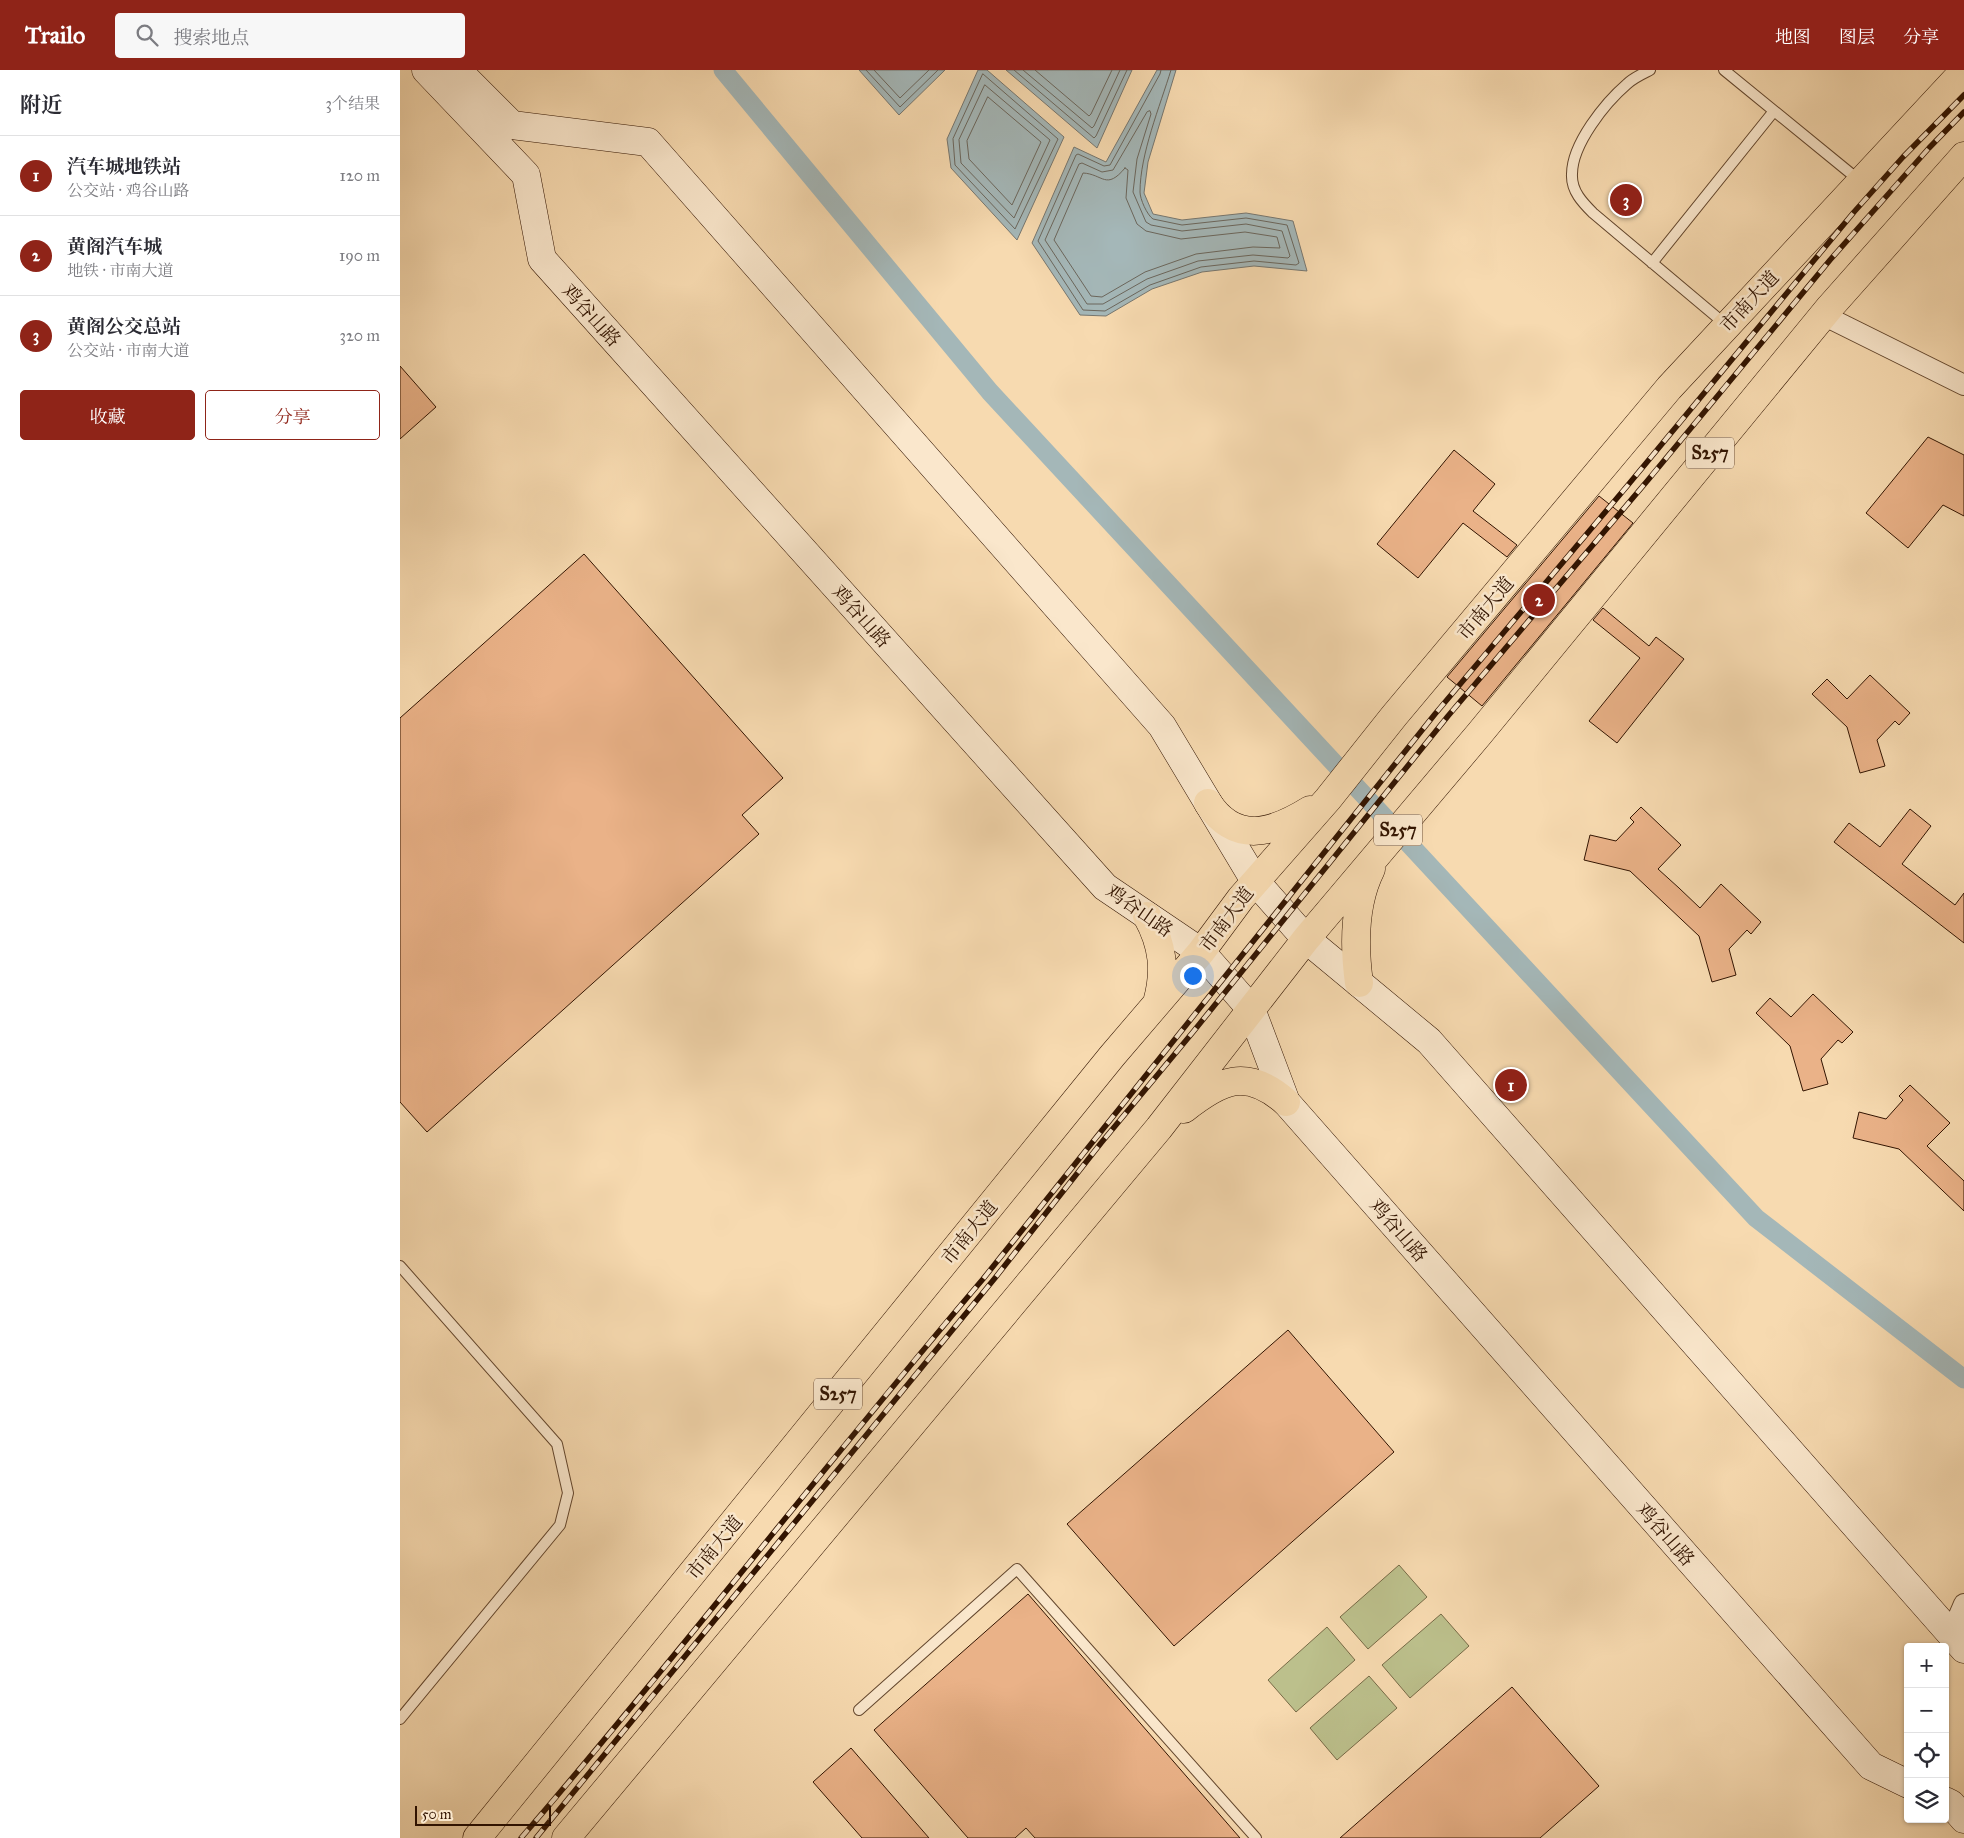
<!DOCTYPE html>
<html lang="zh">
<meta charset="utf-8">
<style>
body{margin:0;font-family:"IM FELL Great Primer","Noto Serif SC",serif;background:#f7f7f7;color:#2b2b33}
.controls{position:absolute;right:15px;bottom:15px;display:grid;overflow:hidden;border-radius:5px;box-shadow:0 1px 4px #0004}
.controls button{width:45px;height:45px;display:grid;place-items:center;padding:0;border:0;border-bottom:1px solid #e1e1e2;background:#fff;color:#2b2b33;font:25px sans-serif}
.scale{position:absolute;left:15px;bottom:12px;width:136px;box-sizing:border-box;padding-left:5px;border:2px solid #321401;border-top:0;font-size:14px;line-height:18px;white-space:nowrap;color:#321401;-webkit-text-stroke:4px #fae7cc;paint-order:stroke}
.you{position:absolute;left:792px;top:905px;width:18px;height:18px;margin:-12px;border:4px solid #fff;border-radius:50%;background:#1a73e8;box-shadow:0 0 0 8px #1a73e833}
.badge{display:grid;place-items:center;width:32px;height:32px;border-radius:50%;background:#8f2418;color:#fff;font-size:16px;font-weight:700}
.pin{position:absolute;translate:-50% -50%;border:2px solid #fff;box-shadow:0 1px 5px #0006}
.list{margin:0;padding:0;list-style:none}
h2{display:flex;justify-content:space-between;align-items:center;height:65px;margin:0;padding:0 20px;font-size:21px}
h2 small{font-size:16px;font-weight:400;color:#7c7c81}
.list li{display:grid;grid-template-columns:32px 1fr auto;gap:15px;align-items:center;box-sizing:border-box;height:80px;padding:0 20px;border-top:1px solid #e1e1e2}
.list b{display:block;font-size:19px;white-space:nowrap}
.list p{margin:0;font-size:16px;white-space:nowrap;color:#7c7c81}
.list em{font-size:16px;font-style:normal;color:#7c7c81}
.actions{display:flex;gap:10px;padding:15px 20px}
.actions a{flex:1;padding:11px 0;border:1px solid #8f2418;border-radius:5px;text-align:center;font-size:18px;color:#8f2418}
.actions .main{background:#8f2418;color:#fff}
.icon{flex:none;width:28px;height:28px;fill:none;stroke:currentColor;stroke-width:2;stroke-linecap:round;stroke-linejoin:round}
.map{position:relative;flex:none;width:1564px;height:1768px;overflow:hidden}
header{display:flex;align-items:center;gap:30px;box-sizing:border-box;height:70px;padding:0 25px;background:#8f2418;color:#fff}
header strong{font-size:24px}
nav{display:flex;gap:28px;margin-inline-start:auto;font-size:18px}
.search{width:350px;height:45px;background:#f7f7f7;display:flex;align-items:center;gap:12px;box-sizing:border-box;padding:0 18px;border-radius:5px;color:#7c7c81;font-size:19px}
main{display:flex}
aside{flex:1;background:#fff}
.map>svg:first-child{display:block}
</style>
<header>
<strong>Trailo</strong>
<div class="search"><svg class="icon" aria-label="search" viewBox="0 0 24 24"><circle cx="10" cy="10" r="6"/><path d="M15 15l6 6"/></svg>搜索地点</div>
<nav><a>地图</a><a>图层</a><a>分享</a></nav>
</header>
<main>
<aside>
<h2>附近<small>3个结果</small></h2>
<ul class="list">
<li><span class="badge">1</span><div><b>汽车城地铁站</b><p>公交站 · 鸡谷山路</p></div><em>120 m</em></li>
<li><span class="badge">2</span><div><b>黄阁汽车城</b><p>地铁 · 市南大道</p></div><em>190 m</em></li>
<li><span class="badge">3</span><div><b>黄阁公交总站</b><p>公交站 · 市南大道</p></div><em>320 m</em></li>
</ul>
<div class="actions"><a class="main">收藏</a><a>分享</a></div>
</aside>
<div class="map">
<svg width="1564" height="1768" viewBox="0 0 1564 1768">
<rect width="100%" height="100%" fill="#f7dab0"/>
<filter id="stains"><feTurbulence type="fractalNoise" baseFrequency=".004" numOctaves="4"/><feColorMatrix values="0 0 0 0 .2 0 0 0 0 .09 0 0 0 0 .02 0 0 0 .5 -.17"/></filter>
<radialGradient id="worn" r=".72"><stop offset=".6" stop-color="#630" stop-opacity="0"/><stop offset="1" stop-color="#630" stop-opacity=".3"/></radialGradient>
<!-- green -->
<path fill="#bcc08c" stroke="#776a46" d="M999 1495 1027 1527 968 1579 940 1547Z
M1041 1544 1069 1576 1010 1628 982 1595Z
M927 1557 955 1590 896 1642 868 1610Z
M969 1606 997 1638 937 1690 910 1658Z"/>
<!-- water -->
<path fill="#a4b7b8" stroke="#76766f" d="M459 0H545L499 45Z
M578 0H587L664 67 617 170 551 98 547 69Z
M606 0H732L697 78Z
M757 0H776L748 92 744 123 753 144 782 150 846 143 893 151 907 201 854 196 802 202 752 219 706 246 680 245 632 173 674 77 706 92Z"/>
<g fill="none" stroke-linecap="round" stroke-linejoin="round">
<!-- shore -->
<path stroke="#6b665c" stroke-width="1" d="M466 0 500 37 538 0
M474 0 500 28 529 0
M614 0 694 68 696 66 727 0
M623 0 692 58 694 56 720 0
M635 0 689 46 691 44 712 0
M761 0 760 4 710 95 704 96 678 84 676 85 638 171 683 240 705 241 750 215 801 197 854 191 896 195 899 193 887 155 846 148 782 155 753 149C747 145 740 129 740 122 740 84 760 36 771 0
M583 4 658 69 615 159 555 95 553 69Z
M585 15 650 70 614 148 561 93 559 70Z
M588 27 641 72 612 135 569 89 567 71Z
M750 41 751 44 737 89 733 122 746 152 751 155 782 161 846 154 882 161 890 186 888 188 853 185 798 191 747 209 703 234H687L645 170 679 94 682 93 702 102 713 100 747 42Z
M725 98 728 100 726 128 737 154 746 161 781 169 845 162 877 167 880 178 853 177 796 184 745 202 702 227 691 226 654 170 683 103C703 104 706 121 725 98Z"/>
<!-- canal -->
<path stroke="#a4b7b8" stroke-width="19" d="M323 0 590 322 1356 1148 1564 1309"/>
</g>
<!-- building -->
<path fill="#eab288" stroke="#321401" d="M0 296 36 337 0 369Z
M1528 367 1564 385V446L1543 435 1508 478 1466 443Z
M1054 380 1095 414 1073 441 1117 475 1107 487 1063 453 1018 508 977 474Z
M1199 426 1233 453 1082 636 1047 607Z
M184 484 383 708 342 745 359 764 27 1062 0 1032V648Z
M1203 538 1249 576 1256 567 1284 589 1217 673 1189 651 1240 588 1193 550Z
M1470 605 1510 643 1499 655 1495 651 1477 670 1485 696 1460 703 1447 657 1412 624 1427 609 1447 629Z
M1241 737 1281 775 1258 799 1279 818 1300 838 1321 814 1361 852 1351 864 1347 860 1329 879 1336 905 1312 912 1299 866 1230 801 1184 790 1190 765 1216 771 1234 752 1230 748Z
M1510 739 1531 756 1502 794 1555 835 1564 823V873L1434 772 1449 753 1480 777Z
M1413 924 1453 962 1442 973 1438 970 1421 989 1428 1014 1403 1021 1390 976 1356 943 1370 928 1391 947Z
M1510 1015 1550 1053 1527 1076 1564 1111V1141L1499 1079 1453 1068 1459 1042 1486 1049 1503 1030 1499 1026Z
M888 1260 994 1382 774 1576 667 1454Z
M628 1524 840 1768H635L626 1758 615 1768H568L474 1660Z
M1112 1617 1199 1716 1140 1768H940Z
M451 1678 529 1768H462L413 1712Z"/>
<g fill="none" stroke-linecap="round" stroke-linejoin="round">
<!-- service casing -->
<g stroke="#63462d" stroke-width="12">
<path id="service" d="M1250 0C1242 4 1233 8 1227 14 1205 33 1172 74 1172 104 1171 121 1183 133 1193 143L1325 254
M1324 0 1460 111
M1252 193 1374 41
M0 1196 157 1374 168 1423 160 1455 0 1649
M459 1640 617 1499 856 1768"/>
</g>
<!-- minor casing -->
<g stroke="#63462d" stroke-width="22">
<path id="minor" d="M1423 245 1564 315
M1551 1564 1564 1534"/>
</g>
<!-- secondary casing -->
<g stroke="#321401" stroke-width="29">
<path id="secondary" d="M26 0 126 105 142 189 705 817 801 882 851 939 886 1032 1471 1696 1508 1714
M57 0 112 55 248 72 762 656 855 811 906 869 1029 971 1564 1579
M1545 1731 1551 1734 1564 1749"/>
</g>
<!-- primary casing -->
<g stroke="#321401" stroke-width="29">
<path id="primary" d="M808 733C836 775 873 763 910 740
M747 846C763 875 766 901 757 933
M959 913C954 876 954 833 971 799
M784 1039C821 1010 846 997 886 1032
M77 1768 712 986 801 882 841 828 928 729 994 646 1269 318 1564 1
M166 1768 759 1058 906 869 1080 663 1430 237 1564 86"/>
</g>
<!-- service -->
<use href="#service" stroke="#fae7cc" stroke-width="10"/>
<!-- minor -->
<use href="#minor" stroke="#fae7cc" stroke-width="20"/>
<!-- secondary -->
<use href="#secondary" stroke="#fae7cc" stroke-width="28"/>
<!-- primary -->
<use href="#primary" stroke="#f7dab0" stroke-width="28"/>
<!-- rail casing -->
<g stroke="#321401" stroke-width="5.5">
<path id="rail" d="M121 1768C279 1585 426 1393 583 1209L1035 644 1228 415 1454 142 1503 87 1564 25
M136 1768 595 1208 701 1073 793 962 1048 646 1248 410 1430 190 1529 78 1564 42"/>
</g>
<!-- rail -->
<use href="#rail" stroke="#fae7cc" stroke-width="4" stroke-dasharray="11" stroke-linecap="butt"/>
</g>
<g text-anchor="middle" stroke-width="5" stroke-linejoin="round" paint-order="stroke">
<!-- shield labels -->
<g fill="#fae7cc" stroke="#6e533e" stroke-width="1">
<rect x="1286" y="367.5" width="48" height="31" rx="4"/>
<rect x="974" y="744.5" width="48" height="31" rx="4"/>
<rect x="414" y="1308.5" width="48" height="31" rx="4"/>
</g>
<g font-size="18" font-weight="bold" fill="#321401">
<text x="1310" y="389">S257</text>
<text x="998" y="766">S257</text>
<text x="438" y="1330">S257</text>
</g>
<!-- street labels -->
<g font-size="19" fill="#321401" stroke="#fae7cc">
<text transform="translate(1349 231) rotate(-47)" y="7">市南大道</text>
<text transform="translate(192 245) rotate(48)" y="7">鸡谷山路</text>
<text transform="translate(1085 538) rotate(-50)" y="7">市南大道</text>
<text transform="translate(462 546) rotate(48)" y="7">鸡谷山路</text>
<text transform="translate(740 840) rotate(35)" y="7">鸡谷山路</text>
<text transform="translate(826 849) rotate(-53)" y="7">市南大道</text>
<text transform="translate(999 1160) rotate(49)" y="7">鸡谷山路</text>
<text transform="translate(569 1162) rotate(-51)" y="7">市南大道</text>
<text transform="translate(1266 1464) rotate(49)" y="7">鸡谷山路</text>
<text transform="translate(314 1477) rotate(-51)" y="7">市南大道</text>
</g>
</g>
<rect width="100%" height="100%" filter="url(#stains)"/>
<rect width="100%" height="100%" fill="url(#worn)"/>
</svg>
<div class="controls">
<button>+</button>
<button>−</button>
<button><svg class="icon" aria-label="locate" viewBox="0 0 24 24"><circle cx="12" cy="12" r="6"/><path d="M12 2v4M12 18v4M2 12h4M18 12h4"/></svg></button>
<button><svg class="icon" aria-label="layers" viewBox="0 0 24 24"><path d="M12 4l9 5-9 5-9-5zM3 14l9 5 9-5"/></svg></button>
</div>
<div class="scale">50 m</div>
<div class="you"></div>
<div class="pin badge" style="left:1111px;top:1015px">1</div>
<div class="pin badge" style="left:1139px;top:530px">2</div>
<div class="pin badge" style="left:1226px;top:130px">3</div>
</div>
</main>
